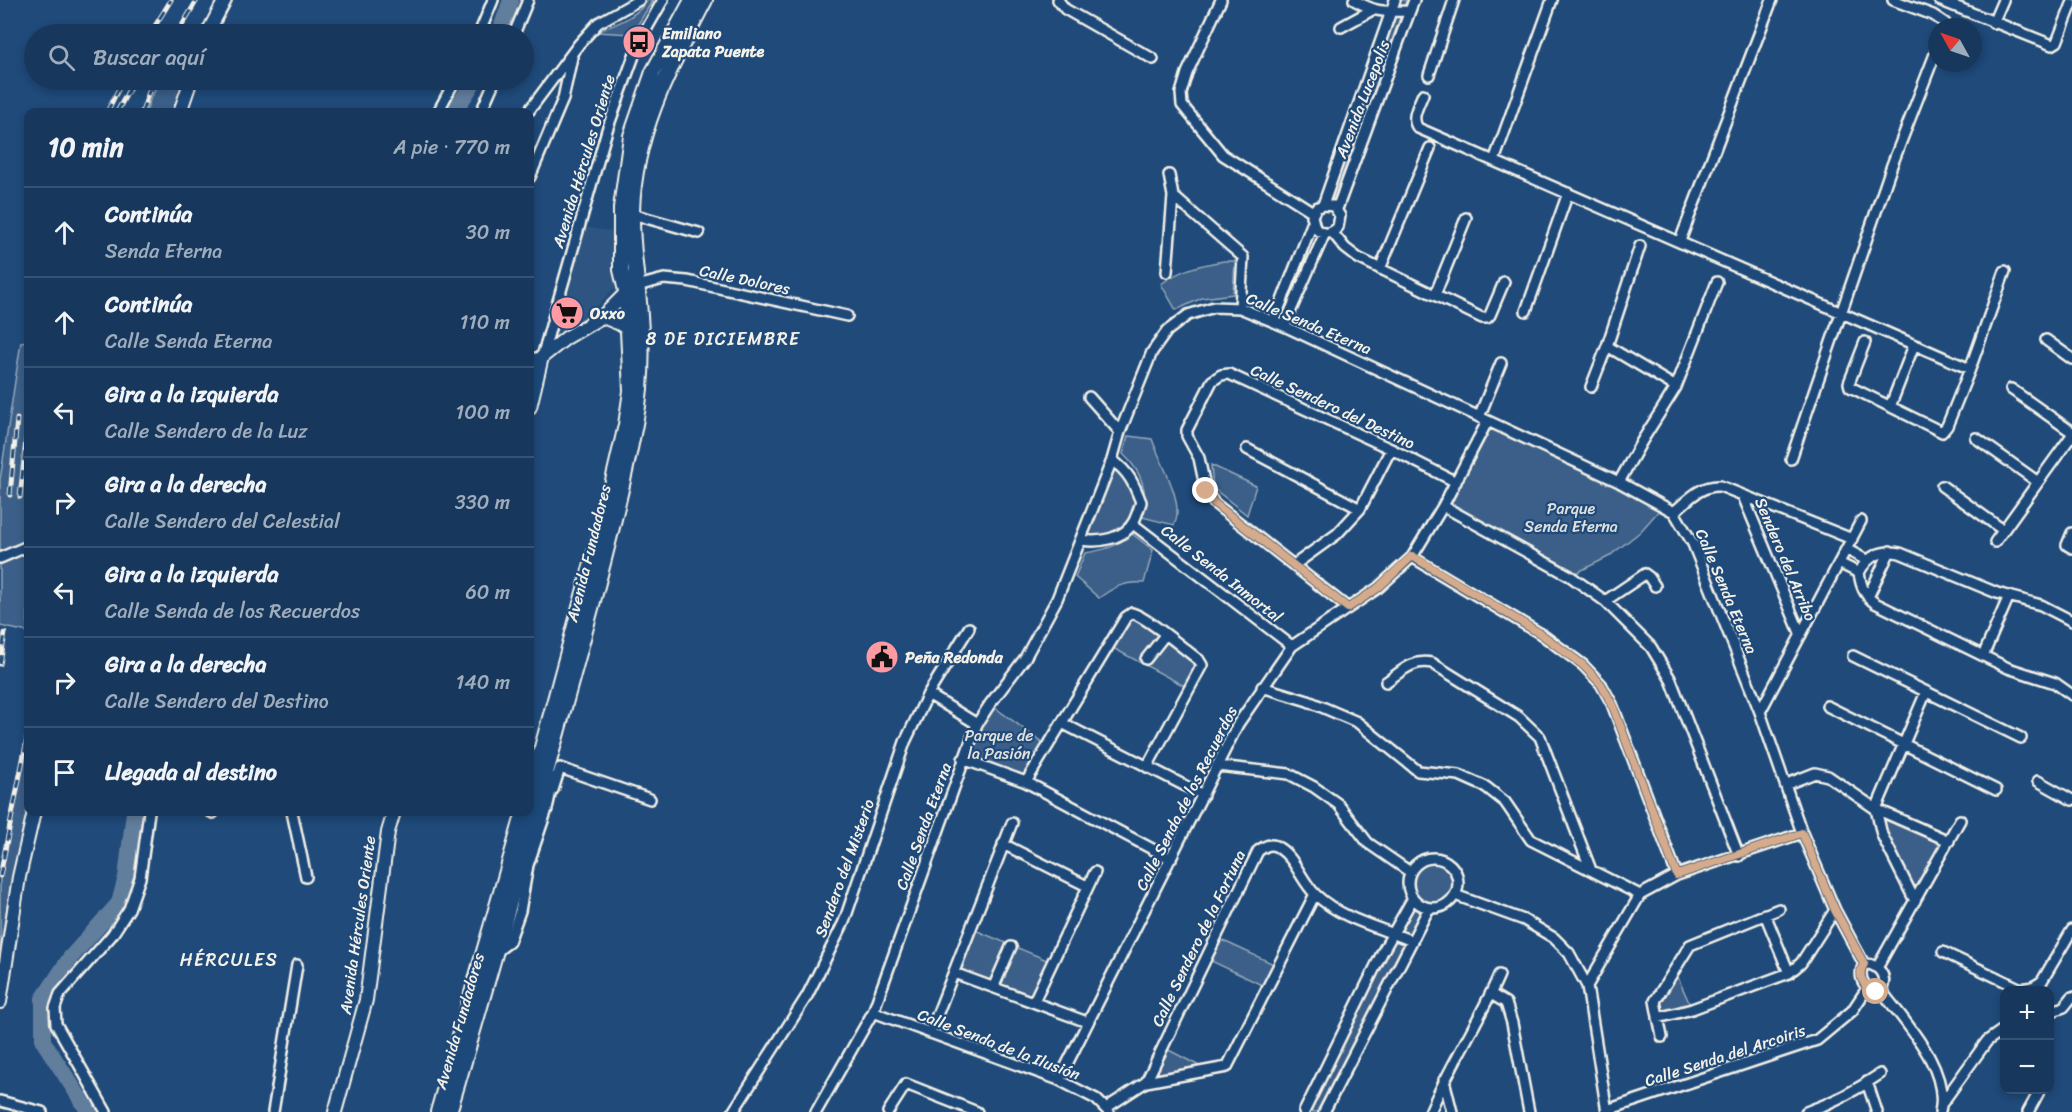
<!DOCTYPE html>
<html lang="es">
<meta charset="utf-8">
<style>
body{margin:0;font-family:Sriracha,sans-serif;background:#244365;color:#f1f3f6}
.controls{position:absolute;right:18px;bottom:18px;display:grid;overflow:hidden;border-radius:12px;box-shadow:0 3px 9px #0003}
.controls button{width:54px;height:54px;display:grid;place-items:center;padding:0;border:0;border-bottom:2px solid #365272;background:#17385c;color:#f1f3f6;font:30px sans-serif}
.compass{position:absolute;left:1928px;top:18px;width:54px;height:54px;border-radius:50%;background:#17385c;box-shadow:0 3px 9px #0003;rotate:310deg}
.stop{position:absolute;width:18px;height:18px;margin:-14px;border:4px solid #d6ab8b;border-radius:50%;background:#fff}
.stop.end{background:#d6ab8b;border-color:#fff;box-shadow:0 2px 6px #0008}
.list{margin:0;padding:0;list-style:none}
h2{display:flex;justify-content:space-between;align-items:center;height:78px;margin:0;padding:0 24px;font-size:26px}
h2 small{font-size:20px;font-weight:400;color:#9eacbb}
.list li{display:grid;grid-template-columns:39px 1fr auto;gap:18px;align-items:center;box-sizing:border-box;height:90px;padding:0 24px;border-top:2px solid #365272}
.list b{display:block;font-size:22px;white-space:nowrap}
.list p{margin:0;font-size:20px;white-space:nowrap;color:#9eacbb}
.list em{font-size:20px;font-style:normal;color:#9eacbb}
.icon{flex:none;width:33px;height:33px;fill:none;stroke:currentColor;stroke-width:2;stroke-linecap:round;stroke-linejoin:round}
.map{position:relative;flex:none;width:2072px;height:1112px;overflow:hidden}
.search{position:absolute;background:#17385c;box-shadow:0 3px 9px #0003;left:24px;top:24px;width:510px;height:66px;display:flex;align-items:center;gap:15px;box-sizing:border-box;padding:0 21px;border-radius:33px;color:#9eacbb;font-size:22px}
.panel{position:absolute;background:#17385c;box-shadow:0 3px 9px #0003;left:24px;top:108px;width:510px;height:708px;border-radius:12px}
.map>svg:first-child{display:block}
</style>
<div class="map">
<svg width="2072" height="1112" viewBox="0 0 2072 1112">
<rect width="100%" height="100%" fill="#1f4a7a"/>
<filter id="ink" filterUnits="userSpaceOnUse"><feTurbulence type="fractalNoise" baseFrequency=".0167" numOctaves="2"/><feDisplacementMap in="SourceGraphic" scale="12" xChannelSelector="R" yChannelSelector="G"/><feConvolveMatrix kernelMatrix="1 2 1 2 8 2 1 2 1" color-interpolation-filters="sRGB"/></filter>
<g filter="url(#ink)">
<!-- built -->
<path fill="#2d5581" d="M583 227 615 232 612 240 616 286 593 311 566 332 554 331Z"/>
<!-- green -->
<path fill="#3a5f88" stroke="#97a8b8" stroke-width="1.5" d="M648 0H653L632 34 596 32C617 24 635 18 648 0Z
M1401 0H1406L1371 100 1333 199 1328 197Z
M161 80H182L179 98 174 112H146L151 97Z
M1224 261H1235L1233 294 1202 298 1176 310 1161 284C1181 269 1200 265 1224 261Z
M28 341V632L0 626V480L21 342Z
M1487 422 1663 506 1640 532 1608 557 1570 576 1443 506Z
M1128 436 1152 439C1159 460 1186 503 1174 525L1142 517C1149 491 1142 472 1123 454Z
M1112 460 1141 502C1128 539 1117 537 1082 540Z
M1211 465 1256 486 1247 515 1213 488Z
M1131 533 1153 550 1144 583C1125 581 1114 587 1099 598L1075 577 1085 553C1104 550 1118 547 1131 533Z
M1132 613 1199 660 1188 688 1109 646Z
M990 704 1047 746 1026 782 963 759Z
M28 744 30 812 7 907 0 951V876Z
M1876 809 1949 841 1915 901 1882 835Z
M1434 857C1469 864 1465 906 1429 908L1324 1112H1304L1413 898C1403 879 1412 861 1434 857Z
M975 930 1049 961 1031 998 959 972Z
M1215 937 1278 966 1268 988 1205 958Z
M1674 969 1692 1009 1658 1018 1656 998Z
M1161 1046 1207 1070 1146 1082Z"/>
<g fill="none" stroke-linecap="round" stroke-linejoin="round">
<!-- river -->
<path stroke="#627e9d" stroke-width="16" d="M499 34 511 0
M454 112 475 80
M89 1112 43 1041V999L70 958 119 903 126 877 134 812"/>
<!-- minor casing -->
<g stroke="#f4f1e8" stroke-width="14">
<path id="minor" d="M1058 0 1065 9 1153 59
M1221 0 1187 73 1181 93 1182 105 1223 155 1313 212
M1354 0C1379 14 1382 11 1410 11
M1893 0 1933 15 1945 23V27
M1939 0 2052 45 2057 42 2072 4
M1993 23 2003 0
M1341 27 1372 10
M479 34 493 0
M514 34 528 0
M1429 75 1454 0
M1423 94C1419 105 1410 118 1418 128L1970 369
M438 112 455 80
M481 112 495 80
M528 112 579 44 598 23 639 0
M1494 161 1552 0
M530 177 563 99 572 57
M1173 196 1243 257 1240 308
M1323 205 1334 206 1340 216 1338 227C1331 235 1322 235 1315 228L1312 216 1316 208 1323 205 1395 0
M1337 209 1414 0
M632 214 699 233
M1332 232 1345 248 1358 258 1482 318H1487L1490 315 1504 282
M1680 241 1772 0
M1380 269 1430 148
M1167 272 1173 196 1169 175
M637 286 664 279 687 281 847 316
M1435 295 1466 218
M1526 311 1568 193
M1274 321 1312 224
M1284 326 1325 233
M2046 340 2072 359
M1865 342 1849 383 1850 387 1942 432 1947 426 1970 369 2005 271
M1607 346 1676 387
M530 359 542 357 607 130 639 42 663 0
M1591 387 1607 346 1640 246
M2011 389 2072 432
M1089 397 1120 432
M1890 407 1914 345
M1479 417 1501 363
M1976 438 2038 482
M1247 449 1360 509
M1791 459 1892 165 1937 49
M1619 482 1642 441 1676 387 1717 282
M1942 486 2003 530
M1743 496 1801 635
M1443 506 1570 576 1605 601 1651 647 1671 680 1739 856
M1674 512C1688 500 1700 485 1720 486L1852 539
M1133 524 1292 646
M2072 533 2067 545 2072 548
M1082 540C1099 543 1125 539 1134 521 1137 515 1139 508 1141 502 1134 484 1129 472 1112 460
M1995 542 2072 435
M1846 549 1866 560
M1412 557 1541 634 1583 665 1601 684 1612 704 1677 875
M0 558 28 546
M1839 563 1859 573
M1294 565 1337 534 1360 509 1391 449
M1868 597 1890 551
M1605 601 1645 574 1649 577 1655 586
M1348 608 1214 503 1206 491 1199 458 1187 436V430L1212 381 1221 375 1229 374 1391 449 1456 482
M2072 621 2041 605 1997 593 1900 553C1882 549 1867 556 1859 573 1861 586 1864 595 1875 603L2008 668 2055 683 2072 695
M1853 656 2021 738
M1983 656 2009 596
M1146 659 1165 635
M1386 682C1401 672 1412 659 1432 663L1519 717 1540 737 1591 870
M1262 687 1308 701 1357 722 1418 771 1459 775 1486 787 1505 802 1531 840 1640 895
M928 694 977 724
M1827 706 1996 790
M1760 712 1861 521
M1062 723 1203 795
M963 759 1026 782 1171 859
M1218 766 1289 774 1314 787 1338 804 1368 843 1410 872
M2038 781 2072 800
M1026 782 1126 617 1132 613C1147 617 1184 649 1199 660L1202 665 1147 767
M1787 784 1815 773 1828 776 1876 809 1949 841
M553 790 560 768 650 799
M1876 809 1926 692
M1876 809 1882 835 1915 901
M211 812 213 813
M292 812 306 877
M1003 844 1087 886
M1408 883a25 25 0 1 1 50 0a25 25 0 1 1-50 0Z
M1455 895 1524 920 1554 938 1569 953 1587 986 1607 1112
M1765 914 1789 973
M496 952 509 942 520 911 528 865 547 809 552 786 548 770
M1943 952 2019 988C2029 989 2034 987 2042 981L2072 930
M1864 964C1878 963 1889 977 1881 990 1866 994 1856 977 1864 964Z
M1877 968 1960 820
M954 973 1087 1022
M994 986 1011 947
M1587 986 1640 895 1677 875 1802 833
M1881 990C1905 1023 1950 1068 1940 1112
M1491 994 1506 1003 1512 1023 1529 1112
M1034 1001 1095 872
M873 1012 1059 1080 1096 1099 1109 1112
M2050 1012 2064 1007 2072 997
M1658 1018 1692 1009 1789 973 1801 963 1835 910
M930 1033 1012 823
M1662 1037 1655 1001 1690 945 1779 909
M1059 1080 1238 724 1292 646 1378 588 1412 557 1443 506 1487 422
M1444 1080 1452 1112
M1146 1082 1258 851C1265 846 1271 842 1279 848 1296 859 1301 881 1316 895 1343 920 1379 927 1412 941
M1867 1082 1877 1112
M0 1101 42 1112
M1943 1102 1987 1041 2004 1029
M1106 1108 1146 1082 1227 1067 1315 894
M1607 1110 1817 1040 1852 1011 1868 987
M106 1112 56 1024 55 1008 60 994 112 935 129 909 140 878 149 812
M273 1112 297 965
M733 1112 807 996 844 922 905 742 928 694 969 628
M816 1112 873 1012 977 724 990 704 1025 658 1057 599 1112 460 1120 432 1152 352 1167 331 1188 315 1214 307 1240 308 1284 326 1619 482 1674 512 1693 544 1760 712 1802 833 1835 910 1864 964
M888 1112 906 1084 977 1112
M1304 1112 1383 951 1413 898
M1324 1112 1429 908
M1430 1112C1450 1065 1479 1022 1499 975
M1806 1112C1832 1103 1857 1090 1880 1074
M2028 1112 2040 1090"/>
</g>
<!-- tertiary casing -->
<g stroke="#f4f1e8" stroke-width="16">
<path id="tertiary" d="M207 34 225 0
M180 112 191 80
M530 407 542 357 566 338 603 316 630 289
M0 1002 19 877 34 812
M335 1112 366 1000 388 832 394 812"/>
</g>
<!-- secondary casing -->
<g stroke="#f4f1e8" stroke-width="18">
<path id="secondary" d="M603 316 620 323 629 329
M530 792 606 511 626 425 631 391 626 291 621 270V208L631 136 653 72 692 0
M438 1112 524 812
M449 1112C489 979 526 845 563 711 589 616 616 521 635 424 642 388 643 352 640 315 638 280 631 246 632 211 634 133 670 67 705 0"/>
</g>
<!-- minor -->
<use href="#minor" stroke="#1f4a7a" stroke-width="9"/>
<!-- tertiary -->
<use href="#tertiary" stroke="#1f4a7a" stroke-width="12"/>
<!-- secondary -->
<use href="#secondary" stroke="#1f4a7a" stroke-width="14"/>
<!-- rail casing -->
<g stroke="#f4f1e8" stroke-width="5">
<path id="rail" d="M150 34 171 0
M177 34 197 0
M107 112 123 80
M117 112 134 80
M142 112 153 80
M10 495 17 419
M20 497 28 421
M0 664 5 633
M0 876 28 734"/>
</g>
<!-- rail -->
<use href="#rail" stroke="#1f4a7a" stroke-width="3" stroke-dasharray="9" stroke-linecap="butt"/>
</g>
</g>
<g fill="none" stroke-linecap="round" stroke-linejoin="round" filter="url(#ink)">
<!-- route -->
<path stroke="#d6ab8b" stroke-width="8" d="M1206 491 1214 503 1348 608 1378 588 1412 556 1541 634 1583 665 1601 684 1612 704 1677 875 1802 833 1835 910 1864 964C1856 976 1864 987 1876 992"/>
</g>
<!-- icons -->
<defs>
<g id="bus-disc" transform="scale(1.725)"><circle r="9.5" fill="#ff9aa2" stroke="#1f4a7a"/><path d="M-5-6H5V4H4V6H2V4H-2V6H-4V4H-5ZM-3.5-4V0h7V-4ZM-3.5 1.2v1.5H-2V1.2ZM2 1.2v1.5H3.5V1.2Z" fill="#111"/></g>
<g id="supermarket-disc" transform="scale(1.725)"><circle r="9.5" fill="#ff9aa2" stroke="#1f4a7a"/><path d="M-6-5.5h2.5l.6 2H6L4.5 2H-2.5L-4.4-4H-6ZM-1.5 3.2a1.3 1.3 0 1 0 .1 0ZM3 3.2a1.3 1.3 0 1 0 .1 0Z" fill="#111"/></g>
<g id="civic-disc" transform="scale(1.725)"><circle r="9.5" fill="#ff9aa2" stroke="#1f4a7a"/><path d="M-.6-6.5H3V-4.5H.6V-3L4-1V1h2V6H-6V1h2V-1L-.6-3ZM-1.2 2.5V6h2.4V2.5Z" fill="#111"/></g>
</defs>
<g fill-rule="evenodd">
<use href="#bus-disc" x="639" y="42"/>
<use href="#supermarket-disc" x="567" y="313"/>
<use href="#civic-disc" x="882" y="657"/>
</g>
<g text-anchor="middle" stroke-width="4.5" stroke-linejoin="round" paint-order="stroke">
<!-- poi labels -->
<g font-size="16" font-weight="bold" fill="#f4f1e8" stroke="#1f4a7a" text-anchor="start">
<text x="662" y="39">Emiliano<tspan x="662" dy="18">Zapata Puente</tspan></text>
<text x="590" y="319">Oxxo</text>
<text x="905" y="663">Peña Redonda</text>
</g>
<!-- street labels -->
<g font-size="16" fill="#f4f1e8" stroke="#1f4a7a">
<text transform="translate(1362 99) rotate(-69)" y="6">Avenida Lucepolis</text>
<text transform="translate(583 161) rotate(-73)" y="6">Avenida Hércules Oriente</text>
<text transform="translate(745 279) rotate(12)" y="6">Calle Dolores</text>
<text transform="translate(1309 323) rotate(23)" y="6">Calle Senda Eterna</text>
<text transform="translate(1333 406) rotate(25)" y="6">Calle Sendero del Destino</text>
<text transform="translate(588 553) rotate(-76)" y="6">Avenida Fundadores</text>
<text transform="translate(1786 559) rotate(67)" y="6">Sendero del Arribo</text>
<text transform="translate(1222 573) rotate(38)" y="6">Calle Senda Inmortal</text>
<text transform="translate(1727 591) rotate(67)" y="6">Calle Senda Eterna</text>
<text transform="translate(1186 798) rotate(-63)" y="6">Calle Senda de los Recuerdos</text>
<text transform="translate(923 826) rotate(-70)" y="6">Calle Senda Eterna</text>
<text transform="translate(844 868) rotate(-70)" y="6">Sendero del Misterio</text>
<text transform="translate(357 925) rotate(-82)" y="6">Avenida Hércules Oriente</text>
<text transform="translate(1198 938) rotate(-64)" y="6">Calle Sendero de la Fortuna</text>
<text transform="translate(459 1021) rotate(-74)" y="6">Avenida Fundadores</text>
<text transform="translate(999 1044) rotate(21)" y="6">Calle Senda de la Ilusión</text>
<text transform="translate(1725 1055) rotate(-18)" y="6">Calle Senda del Arcoiris</text>
</g>
<!-- park labels -->
<g font-size="16" fill="#e1e2de" stroke="#1f4a7a">
<text x="1571" y="514">Parque<tspan x="1571" dy="18">Senda Eterna</tspan></text>
<text x="999" y="741">Parque de<tspan x="999" dy="18">la Pasión</tspan></text>
</g>
<!-- neighbourhood labels -->
<g font-size="18" letter-spacing="1.5" fill="#f4f1e8" stroke="#1f4a7a">
<text x="723" y="345">8 DE DICIEMBRE</text>
<text x="229" y="966">HÉRCULES</text>
</g>
</g>
</svg>
<div class="controls">
<button>+</button>
<button>−</button>
</div>
<svg class="compass" viewBox="-18 -18 36 36"><path d="M0-13l5 13h-10z" fill="#e53935"/><path d="M0 13l5-13h-10z" fill="#9eacbb"/></svg>
<div class="stop" style="left:1876px;top:992px"></div>
<div class="stop end" style="left:1206px;top:491px"></div>
<div class="search"><svg class="icon" aria-label="search" viewBox="0 0 24 24"><circle cx="10" cy="10" r="6"/><path d="M15 15l6 6"/></svg>Buscar aquí</div>
<section class="panel">
<h2>10 min<small>A pie · 770 m</small></h2>
<ul class="list">
<li><svg class="icon" aria-label="ahead" viewBox="0 0 24 24"><path d="M12 20V5M6 11l6-6 6 6"/></svg><div><b>Continúa</b><p>Senda Eterna</p></div><em>30 m</em></li>
<li><svg class="icon" aria-label="ahead" viewBox="0 0 24 24"><path d="M12 20V5M6 11l6-6 6 6"/></svg><div><b>Continúa</b><p>Calle Senda Eterna</p></div><em>110 m</em></li>
<li><svg class="icon" aria-label="left" viewBox="0 0 24 24"><path d="M17 20v-9H6M10 6l-5 5 5 5"/></svg><div><b>Gira a la izquierda</b><p>Calle Sendero de la Luz</p></div><em>100 m</em></li>
<li><svg class="icon" aria-label="right" viewBox="0 0 24 24"><path d="M7 20v-9h11M14 6l5 5-5 5"/></svg><div><b>Gira a la derecha</b><p>Calle Sendero del Celestial</p></div><em>330 m</em></li>
<li><svg class="icon" aria-label="left" viewBox="0 0 24 24"><path d="M17 20v-9H6M10 6l-5 5 5 5"/></svg><div><b>Gira a la izquierda</b><p>Calle Senda de los Recuerdos</p></div><em>60 m</em></li>
<li><svg class="icon" aria-label="right" viewBox="0 0 24 24"><path d="M7 20v-9h11M14 6l5 5-5 5"/></svg><div><b>Gira a la derecha</b><p>Calle Sendero del Destino</p></div><em>140 m</em></li>
<li><svg class="icon" aria-label="arrive" viewBox="0 0 24 24"><path d="M6 21V4h12l-3 4 3 4H6"/></svg><div><b>Llegada al destino</b></div></li>
</ul>
</section>
</div>
